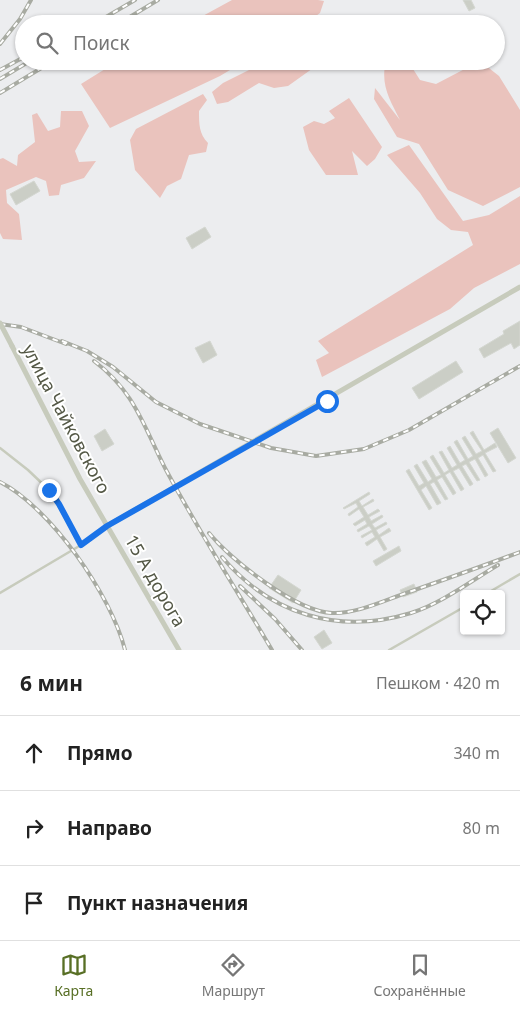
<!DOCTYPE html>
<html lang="ru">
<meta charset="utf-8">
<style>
body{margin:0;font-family:"Noto Sans",sans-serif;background:#f2f2f2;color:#222}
.controls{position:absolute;right:15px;bottom:15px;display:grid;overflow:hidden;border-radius:5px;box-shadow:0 1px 4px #0004}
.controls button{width:45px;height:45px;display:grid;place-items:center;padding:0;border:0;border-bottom:1px solid #e0e0e0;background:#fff;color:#222;font:25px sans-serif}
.stop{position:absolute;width:15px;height:15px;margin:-11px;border:4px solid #1a73e8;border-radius:50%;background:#fff}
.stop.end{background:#1a73e8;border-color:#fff;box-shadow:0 1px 5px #0008}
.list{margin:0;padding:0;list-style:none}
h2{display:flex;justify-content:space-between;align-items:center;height:65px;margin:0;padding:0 20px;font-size:21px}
h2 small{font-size:16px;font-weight:400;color:#767676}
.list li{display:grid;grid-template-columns:32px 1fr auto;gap:15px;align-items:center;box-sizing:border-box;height:75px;padding:0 20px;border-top:1px solid #e0e0e0}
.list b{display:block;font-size:19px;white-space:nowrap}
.list em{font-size:16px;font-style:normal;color:#767676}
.icon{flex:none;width:28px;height:28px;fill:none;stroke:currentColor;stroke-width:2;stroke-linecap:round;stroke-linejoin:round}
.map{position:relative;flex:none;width:520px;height:650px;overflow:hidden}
.search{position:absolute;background:#fff;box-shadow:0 1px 4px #0004;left:15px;right:15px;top:15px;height:55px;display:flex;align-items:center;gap:12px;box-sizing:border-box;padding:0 18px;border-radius:28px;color:#767676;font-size:19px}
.sheet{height:290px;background:#fff}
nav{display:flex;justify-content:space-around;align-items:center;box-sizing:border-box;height:70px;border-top:1px solid #e0e0e0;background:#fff;font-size:14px;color:#767676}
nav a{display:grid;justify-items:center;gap:2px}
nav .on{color:#586f25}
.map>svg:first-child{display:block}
</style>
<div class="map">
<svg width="520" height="650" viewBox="0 0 520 650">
<rect width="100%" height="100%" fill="#ecedef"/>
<!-- green -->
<path fill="#eac3bd" d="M232 0H318L324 1 320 13 305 24H188Z
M118 61H245L220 76 110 128 81 84Z
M267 61H323L288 86 274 88 259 83 228 102 217 104 212 92 223 83Z
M386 61H408L420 80 436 84 480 61 499 76 520 110V187L483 206 448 190 419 144 397 137 374 99 375 88 400 120C390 100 380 85 386 61Z
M203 94 207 100 199 111C199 124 199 134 208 143L206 152 189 155 181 179 167 186 160 198 135 170 130 140 136 129Z
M349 98 382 147 375 159 367 166 352 151 358 175H326L309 150 303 127 314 121 324 124 335 118 329 111Z
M61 111H82L89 126 75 151 79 162 96 161 84 178 61 185 59 195 49 196 46 181 36 177 6 190 7 203 19 214 22 240 3 239 0 233V159L3 158 17 166 18 155 35 142 32 115 37 113 48 131 60 127Z
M409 145 463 221 489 215 520 196V264L474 288 450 309 322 377 316 360 329 353 318 341 473 245 468 232 451 230 437 219 420 193 387 155Z"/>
<!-- building -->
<path fill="#cbcec6" stroke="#d4d7d1" d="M463 0H471L475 8 469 11Z
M34 181 40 191 16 205 10 194Z
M205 227 211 237 192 249 186 238Z
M520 321V345L514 349 511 343 484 358 479 349 504 334 503 331Z
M210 341 217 355 203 363 195 348Z
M456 361 463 372 419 399 412 388Z
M498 428 516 458 508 463 490 433Z
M105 429 114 444 102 451 94 436Z
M473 431 484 450 495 443 497 447 485 453 496 471 493 472 483 455 478 458 488 475 485 477 475 459 469 462 480 480 477 481 466 464 462 466 473 484 470 486 459 468 453 471 464 489 461 491 450 472 445 475 456 493 453 495 442 477 437 480 448 499 445 500 434 482 430 484 441 503 437 505 426 486 421 490 432 508 429 510 406 471 409 469 419 486 424 483 414 466 417 464 428 482 432 479 422 462 426 460 436 477 441 475 430 457 433 455 444 473 449 470 439 452 442 451 452 468 457 465 447 448 450 446 460 463 465 460 454 442 457 440 468 459 473 456 462 438 465 436 476 454 482 451 470 433Z
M369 492 370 494 359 501 362 506 373 499 374 501 363 507 368 515 378 509 380 511 369 517 371 521 382 515 383 517 372 524 375 528 386 522 387 524 376 530 379 535 389 528 391 531 380 537 387 549 384 551 377 539 367 546 365 543 375 537 372 532 362 538 361 536 372 530 369 526 358 532 357 530 367 524 365 520 355 526 353 524 364 517 359 509 349 516 348 514 358 507 356 503 344 509 343 508Z
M399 546 401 551 376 566 373 561Z
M278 575 301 590 293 603 269 588Z
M414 584 417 592 403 597 400 590Z
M324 630 332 643 322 649 314 637Z"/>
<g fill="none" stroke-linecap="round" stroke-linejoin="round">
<!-- service -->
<path stroke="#c7cbbc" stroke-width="2.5" d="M0 448 28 470 49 490 81 545
M0 593 81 545 107 527
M486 594 520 574
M389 650 464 607"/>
<!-- minor -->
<path stroke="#c7cbbc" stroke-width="5" d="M12 346 80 479 179 650
M107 526 520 287"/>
<!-- rail casing -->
<g stroke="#a8aba2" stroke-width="4">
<path id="rail" d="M94 24 135 0
M118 24 158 0
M0 44 20 19 31 0
M0 70 24 57
M0 79 30 61
M0 93 53 61
M0 324 21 327 66 344
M62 341 87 351 113 367 156 402 200 424 271 448 316 456 364 449 409 430 520 366
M94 361C135 392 143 425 165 468 198 530 236 589 272 650
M0 482C51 508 111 595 125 650
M209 533C231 560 297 612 332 613 357 614 385 600 409 592 446 579 483 566 520 552
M222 557C271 615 339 635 411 613 442 603 471 581 498 565
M240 586 275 619 302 650"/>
</g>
<!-- rail -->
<use href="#rail" stroke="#fff" stroke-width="2" stroke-dasharray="5.5" stroke-linecap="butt"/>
<!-- minor-bridge -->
<path stroke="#c7cbbc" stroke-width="5" d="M0 323 12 346"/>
</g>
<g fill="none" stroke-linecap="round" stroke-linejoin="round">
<!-- route -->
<path stroke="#1a73e8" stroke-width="6" d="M49 490 59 504 81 545 107 526 327 401"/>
</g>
<g text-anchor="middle" stroke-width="4" stroke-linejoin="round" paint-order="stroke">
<!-- street labels -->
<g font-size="18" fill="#545846" stroke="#fff">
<text transform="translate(66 419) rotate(62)" y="6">улица Чайковского</text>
<text transform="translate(155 581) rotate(60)" y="6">15 А дорога</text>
</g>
</g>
</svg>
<div class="controls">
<button><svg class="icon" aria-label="locate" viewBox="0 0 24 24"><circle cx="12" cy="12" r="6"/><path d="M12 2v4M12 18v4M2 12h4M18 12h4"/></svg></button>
</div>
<div class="stop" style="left:327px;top:401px"></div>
<div class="stop end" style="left:49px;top:490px"></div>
<div class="search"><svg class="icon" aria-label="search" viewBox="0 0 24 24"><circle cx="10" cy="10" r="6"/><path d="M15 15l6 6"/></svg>Поиск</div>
</div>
<section class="sheet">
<h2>6 мин<small>Пешком · 420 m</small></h2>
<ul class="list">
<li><svg class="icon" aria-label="ahead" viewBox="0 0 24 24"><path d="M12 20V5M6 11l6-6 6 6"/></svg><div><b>Прямо</b></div><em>340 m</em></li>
<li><svg class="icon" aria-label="right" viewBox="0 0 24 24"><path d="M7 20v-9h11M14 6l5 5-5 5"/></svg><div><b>Направо</b></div><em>80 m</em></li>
<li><svg class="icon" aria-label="arrive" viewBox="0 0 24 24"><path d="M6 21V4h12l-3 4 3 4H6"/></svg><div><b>Пункт назначения</b></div></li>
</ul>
</section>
<nav>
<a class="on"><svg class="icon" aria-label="map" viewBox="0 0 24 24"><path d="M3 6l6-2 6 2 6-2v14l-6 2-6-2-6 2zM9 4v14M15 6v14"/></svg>Карта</a>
<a><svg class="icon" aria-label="directions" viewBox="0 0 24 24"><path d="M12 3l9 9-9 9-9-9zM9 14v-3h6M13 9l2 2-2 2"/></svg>Маршрут</a>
<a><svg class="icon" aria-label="saved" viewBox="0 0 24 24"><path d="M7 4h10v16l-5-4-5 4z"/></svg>Сохранённые</a>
</nav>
